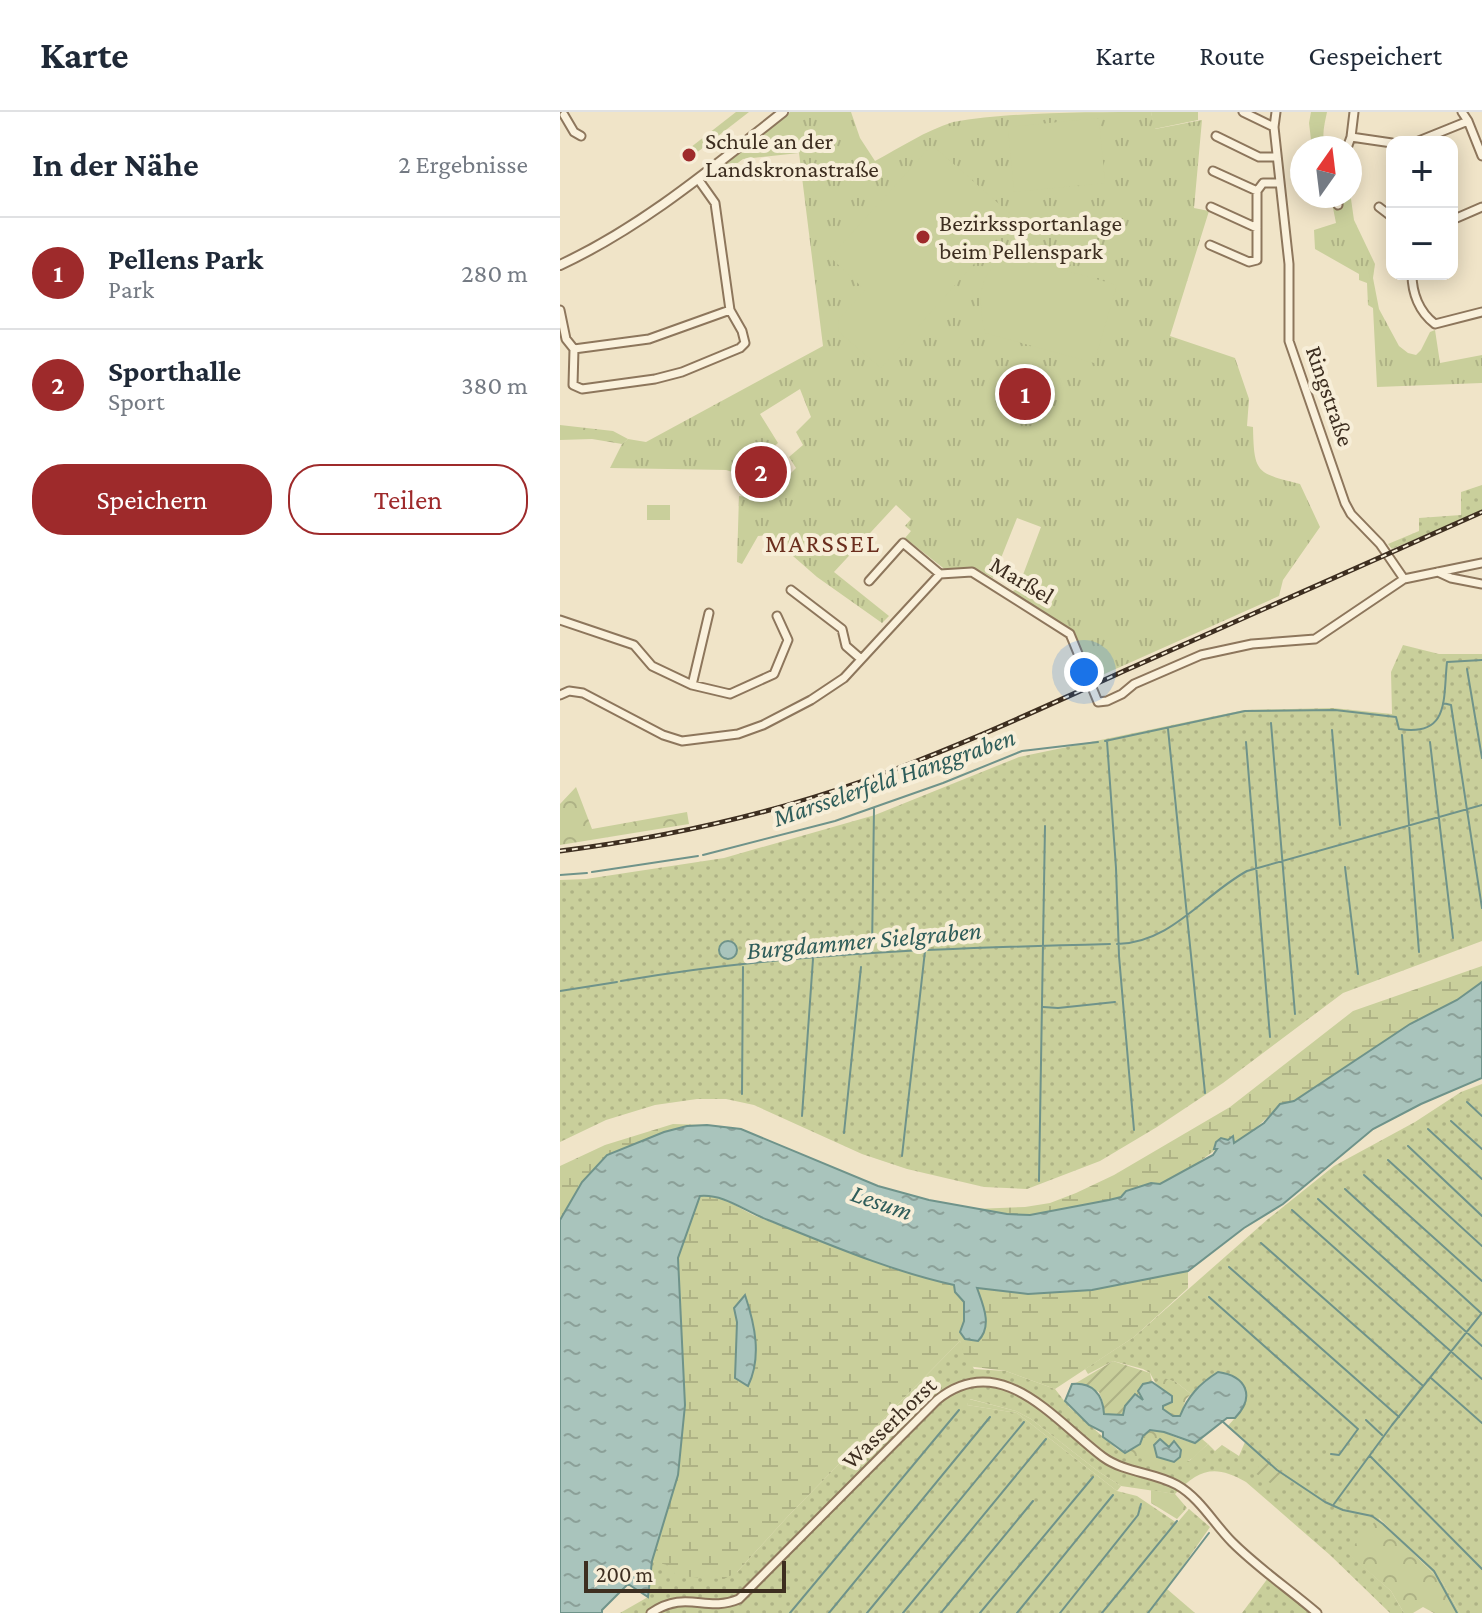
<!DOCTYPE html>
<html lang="de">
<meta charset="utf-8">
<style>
body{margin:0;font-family:"Crimson Pro",serif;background:#f6f6f7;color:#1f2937}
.controls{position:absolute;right:24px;top:24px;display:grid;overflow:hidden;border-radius:16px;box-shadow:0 4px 20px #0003}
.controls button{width:72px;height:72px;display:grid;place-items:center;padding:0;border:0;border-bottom:2px solid #e0e1e3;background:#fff;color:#1f2937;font:40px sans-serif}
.compass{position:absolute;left:730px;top:24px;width:72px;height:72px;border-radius:50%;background:#fff;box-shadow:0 4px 20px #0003;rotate:14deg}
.scale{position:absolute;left:24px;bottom:20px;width:202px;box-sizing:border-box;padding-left:8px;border:4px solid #3d2e20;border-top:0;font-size:22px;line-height:28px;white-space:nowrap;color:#3d2e20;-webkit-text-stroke:6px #f7eed8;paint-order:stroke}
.you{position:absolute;left:524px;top:560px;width:28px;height:28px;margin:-20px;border:6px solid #fff;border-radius:50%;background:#1a73e8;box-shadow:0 0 0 12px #1a73e833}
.badge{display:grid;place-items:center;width:52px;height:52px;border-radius:50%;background:#9e2a2b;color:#fff;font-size:26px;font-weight:700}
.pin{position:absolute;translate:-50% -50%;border:4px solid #fff;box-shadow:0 2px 8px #0006}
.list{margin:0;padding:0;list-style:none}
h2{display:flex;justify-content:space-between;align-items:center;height:104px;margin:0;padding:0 32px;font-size:34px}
h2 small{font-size:26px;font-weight:400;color:#747a83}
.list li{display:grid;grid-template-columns:52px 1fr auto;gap:24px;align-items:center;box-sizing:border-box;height:112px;padding:0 32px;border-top:2px solid #e0e1e3}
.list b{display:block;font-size:30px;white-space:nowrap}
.list p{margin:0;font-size:26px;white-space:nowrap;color:#747a83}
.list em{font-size:26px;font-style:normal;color:#747a83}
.actions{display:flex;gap:16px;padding:24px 32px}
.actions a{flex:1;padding:18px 0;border:2px solid #9e2a2b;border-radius:32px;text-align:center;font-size:28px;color:#9e2a2b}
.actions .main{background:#9e2a2b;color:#fff}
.map{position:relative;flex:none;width:922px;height:1501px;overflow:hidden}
header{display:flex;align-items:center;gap:48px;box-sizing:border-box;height:112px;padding:0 40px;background:#fff;border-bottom:2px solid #e0e1e3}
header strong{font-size:38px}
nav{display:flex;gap:44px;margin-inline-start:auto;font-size:28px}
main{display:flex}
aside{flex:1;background:#fff}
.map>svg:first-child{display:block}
</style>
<header>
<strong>Karte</strong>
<nav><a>Karte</a><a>Route</a><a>Gespeichert</a></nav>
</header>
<main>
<aside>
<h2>In der Nähe<small>2 Ergebnisse</small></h2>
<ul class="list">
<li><span class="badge">1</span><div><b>Pellens Park</b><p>Park</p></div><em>280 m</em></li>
<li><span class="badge">2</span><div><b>Sporthalle</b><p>Sport</p></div><em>380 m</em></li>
</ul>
<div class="actions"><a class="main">Speichern</a><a>Teilen</a></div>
</aside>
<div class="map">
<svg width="922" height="1501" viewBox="0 0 922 1501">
<defs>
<pattern id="grass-dots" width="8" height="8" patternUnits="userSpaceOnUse" patternTransform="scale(2)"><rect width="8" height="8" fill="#c9cf9b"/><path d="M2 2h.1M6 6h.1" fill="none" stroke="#aeb285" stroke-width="1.8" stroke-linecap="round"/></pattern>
<pattern id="forest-crowns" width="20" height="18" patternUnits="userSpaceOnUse" patternTransform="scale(2)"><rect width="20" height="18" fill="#c9cf9b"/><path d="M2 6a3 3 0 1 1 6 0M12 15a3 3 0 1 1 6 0" fill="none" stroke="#aeb285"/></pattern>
<pattern id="wetland-marsh" width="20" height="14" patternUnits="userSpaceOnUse" patternTransform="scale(2)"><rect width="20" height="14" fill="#c9cf9b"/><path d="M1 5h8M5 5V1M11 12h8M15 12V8" fill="none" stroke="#aeb285"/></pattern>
<pattern id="park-tufts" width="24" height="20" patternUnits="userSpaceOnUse" patternTransform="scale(2)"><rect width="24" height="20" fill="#c9cf9b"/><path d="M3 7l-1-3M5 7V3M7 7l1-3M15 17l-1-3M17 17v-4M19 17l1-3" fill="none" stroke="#aeb285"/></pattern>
<pattern id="garden-furrows" width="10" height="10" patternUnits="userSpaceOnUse" patternTransform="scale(2)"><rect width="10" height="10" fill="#c9cf9b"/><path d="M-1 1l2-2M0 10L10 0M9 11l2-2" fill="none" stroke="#aeb285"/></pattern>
<pattern id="water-ripples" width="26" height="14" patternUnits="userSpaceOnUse" patternTransform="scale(2)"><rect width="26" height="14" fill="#a9c4bc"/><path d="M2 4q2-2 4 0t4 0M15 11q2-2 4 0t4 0" fill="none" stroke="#8ba098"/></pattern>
</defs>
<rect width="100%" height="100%" fill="#f0e4c8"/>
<!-- grass -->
<path fill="url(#grass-dots)" d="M922 373V399L832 437 828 432 859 419V406L901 403V380Z
M843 533 879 542H922V829L783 881 663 971 597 1015 540 1049 467 1077 424 1075 347 1057 302 1042 194 993 166 987H137L95 993 46 1008 0 1030V768L26 767 164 746 315 703 459 645 684 598 773 596 832 602 831 560Z
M922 972V1501H900L883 1471 819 1406 788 1441 831 1479 844 1501H830L770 1443 686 1370C655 1352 639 1357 615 1382L561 1374 539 1360 471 1307 456 1299 410 1287 407 1293 457 1301 557 1379 577 1384 617 1411 629 1397 650 1415 607 1477 635 1501H60L88 1485 92 1449 177 1460 230 1402 400 1229 414 1257 446 1259 495 1277 509 1295 558 1338 629 1349 648 1332 655 1339 662 1333 679 1344 685 1330 667 1315 682 1298 645 1268 631 1282 616 1270 601 1266 596 1272 590 1261 583 1257 553 1249 528 1262 525 1257 574 1225 708 1107 774 1054 855 1010 901 980Z
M708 1466 751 1501H682Z"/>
<!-- forest -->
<path fill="url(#forest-crowns)" d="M0 313 53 319 68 327 62 332 32 327 0 328Z
M16 675 32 717 127 700 129 712 0 733V692Z
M601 1265 616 1270 631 1282 626 1287 620 1304H613L603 1297 596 1272Z
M409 1287 456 1299 471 1307 539 1360 561 1374 557 1379 457 1301 407 1293Z
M596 1317C611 1322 628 1335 642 1327L648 1332C642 1337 635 1346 628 1349 611 1358 581 1346 565 1341L580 1332C583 1323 586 1318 596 1317Z
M591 1378 615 1382 627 1396 617 1407 591 1391Z
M818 1406 883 1471 900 1501H874L863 1495 853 1501H844L831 1479 787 1441Z"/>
<!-- wetland -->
<path fill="url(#wetland-marsh)" d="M922 854V870L897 888 850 912 734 989C712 994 701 1016 681 1027 674 1031 665 1032 658 1036 645 1045 632 1056 618 1064 578 1086 515 1100 470 1103 451 1104 433 1100 415 1097L465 1095 490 1091 516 1081 554 1063 670 995 793 899Z
M113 1012 147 1013 127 1014 22 1070 0 1108V1054L45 1033Z
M140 1083H156L193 1103 286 1138 394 1173 532 1178 628 1159V1176L574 1225 495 1277 446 1259 407 1254 400 1229 230 1402 177 1460 164 1467 117 1464 107 1453 92 1449 118 1363 125 1293 118 1146Z"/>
<!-- park -->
<path fill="url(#park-tufts)" d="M230 0H291L300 26 315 49C341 35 365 19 393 10 451 0 530 0 591 0L595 17 642 8 634 96 649 99 610 224 675 246 689 287 687 314 693 315C694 361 696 361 740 372L760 415 723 468 719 484 531 568 512 520 482 498 450 481 458 476 481 415 457 406 433 466 417 457 387 459 345 426 351 419 345 414 351 407 336 393 274 460 329 504 322 511 257 465 209 423 198 424 182 452 177 450 179 384 205 387 236 356 229 345 243 333 236 320 251 305 240 277 200 302 218 331 182 363 166 358 50 356 62 332 68 327 86 330 263 234 239 41 183 47 167 59 166 52Z
M751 0H767C765 11 760 26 767 36H752L749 11Z
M790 80 794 108 815 152 813 166 819 197 839 234 848 241 856 243 861 238 870 220 875 218 880 251 922 243V271L817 275 813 196 808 193 807 171 799 168V162L755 137 754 118 776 111 771 86 753 90V84H790Z"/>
<!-- garden -->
<path fill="url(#garden-furrows)" d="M553 1249 590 1261 592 1270 583 1272 578 1282 583 1289 576 1283 563 1303 543 1302V1290L539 1280 516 1271Z
M704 1345 727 1362 719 1377 695 1361Z"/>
<!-- pitch -->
<path fill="#c9cf9b" d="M176 0H189L131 45 126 39Z
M591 0H638V8L594 17Z
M539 6 545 71 454 80 448 15Z
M372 33 455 106 321 256 279 220 278 208 305 178 270 145Z
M451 143 557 173 534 251 425 221C418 188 416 159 451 143Z
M87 393H110V408H87Z"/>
<!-- water -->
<path fill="url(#water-ripples)" stroke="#6f938a" stroke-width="2" d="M159 838a9 9 0 1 1 18 0a9 9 0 1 1-18 0Z
M922 870V966L861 992 813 1017 723 1092 684 1116 628 1159 532 1178 468 1182 417 1176C423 1193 433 1214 418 1229L405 1227 400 1220 404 1209V1190L395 1180 394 1173C330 1159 268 1132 208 1108 184 1099 165 1082 140 1084L118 1146 125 1293 118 1363 92 1449 88 1485 68 1472 42 1498V1501H0V1108L22 1070 47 1043 104 1020 127 1014 147 1013 181 1017 318 1074 369 1088 447 1102 470 1103 549 1088 561 1085 566 1079 591 1071 600 1072 653 1043 657 1037H654L656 1030 661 1026 668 1028 673 1024 674 1031 704 1011 720 992 734 989 850 912 897 888Z
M185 1183C195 1213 202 1245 188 1274L175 1266 177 1210 174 1196Z
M658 1260C686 1264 696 1284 675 1306H667L635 1331 604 1320 590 1318 583 1324 580 1332 565 1341 543 1325V1320L529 1313 505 1289 512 1272C532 1270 543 1282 544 1302L563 1303 565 1294 575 1282 583 1288 578 1279 583 1272 592 1270 612 1284V1290L603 1294V1297L613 1304H620C628 1284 639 1272 658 1260Z
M600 1327 609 1335 614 1329 621 1338 620 1345 614 1350 597 1345 594 1333Z"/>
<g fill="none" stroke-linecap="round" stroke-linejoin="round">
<!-- stream -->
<path stroke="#6f938a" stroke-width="2" d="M907 557 922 646
M883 591 891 593 922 796
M711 611 735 902
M608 617 645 981
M772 618 780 713
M842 623 859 840
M545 629 685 599 775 598 836 605 839 617C890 625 883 587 887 550L922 548
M547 629 556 756 559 844 574 1018
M686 630 710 925
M870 630 893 826
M143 743 275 709 383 671 462 639 538 630
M785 755 798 862
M32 760 138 744
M0 763 27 761
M557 832C611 831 643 783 687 759L922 693
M312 839 314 697
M61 869C222 841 387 836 550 832
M0 879 57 870
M483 895 498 896 555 890
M182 982 183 855
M907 990 922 1004
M242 1004 253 847
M891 1009 922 1037
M868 1017 922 1067
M284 1021 301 855
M848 1034 922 1104
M342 1044 365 839
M828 1048 922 1134
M804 1063 922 1169
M479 1069 485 714
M785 1077 921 1201
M758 1087 922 1234
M732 1098 922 1267
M701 1131 862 1273
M669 1155 839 1305
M649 1185 798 1317 779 1343 771 1342
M871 1266 922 1311
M806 1308 822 1323
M662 1309 717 1358 765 1390 783 1398 812 1404 823 1412 874 1459 897 1501
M810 1344 922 1457
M774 1392 832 1313 922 1201
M230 1501 399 1298
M269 1501 430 1305
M307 1501 464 1310
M343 1501 486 1327
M381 1501 473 1389
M420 1501 533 1365
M457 1501 553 1383
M500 1501 578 1403 581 1392
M542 1501 617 1409
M588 1501 649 1421"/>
<!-- minor casing -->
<g stroke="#8d765c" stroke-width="11">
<path id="minor" d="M683 0 714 15
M716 0 714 15 729 152V229L785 391 791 402 820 432 844 467
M902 0 908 9 922 44
M4 3 14 20 21 24
M656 24 699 45H717
M791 25 832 31
M856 30 908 9
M787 36 791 25 794 0
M653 59 697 79
M776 84 778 93
M651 95 697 116
M819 95 832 105
M892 108 922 95
M650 133 689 150 697 148V79L703 71H720
M852 162C852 181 859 200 875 212L922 200
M0 198 6 227 14 237 89 227 170 198 155 91 138 67
M14 237 13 273 22 277 95 267 122 260 180 236 185 231 182 219 170 198
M878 460 891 466 922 472
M309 469 343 431 380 462
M231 478 282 517 286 534 301 547
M0 508 74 533 92 554 132 573 170 582 214 562 228 528 217 504
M132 573 149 501
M0 583 9 579 23 581 103 623 122 629 178 622 203 613 251 588 284 566 380 462 412 460 510 522 538 590 547 589 562 582 574 572 641 543 692 532 755 527 844 467 922 451
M91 1501C126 1477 146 1501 179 1487L377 1288C441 1236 495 1309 543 1345 565 1361 594 1360 617 1373 640 1386 654 1412 672 1430 698 1456 729 1477 757 1501"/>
</g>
<!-- tertiary casing -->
<g stroke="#8d765c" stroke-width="12">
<path id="tertiary" d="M0 153C82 115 152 56 223 0"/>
</g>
<!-- minor -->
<use href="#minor" stroke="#faf1dc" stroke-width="7"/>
<!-- tertiary -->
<use href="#tertiary" stroke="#faf1dc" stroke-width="8"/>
<!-- rail casing -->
<g stroke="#3d2e20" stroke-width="5">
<path id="rail" d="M0 739C102 726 203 704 300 670 393 638 484 595 573 555 690 503 806 452 922 400"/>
</g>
<!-- rail -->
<use href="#rail" stroke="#f7eed8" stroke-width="2" stroke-dasharray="6" stroke-linecap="butt"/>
</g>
<!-- markers -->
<g fill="#9e2a2b" stroke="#f7eed8" stroke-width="3">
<circle cx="129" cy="43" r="8"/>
<circle cx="363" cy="125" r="8"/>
</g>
<g text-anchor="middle" stroke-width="8" stroke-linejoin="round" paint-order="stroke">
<!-- poi labels -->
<g font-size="24" fill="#3d2e20" stroke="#f7eed8" text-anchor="start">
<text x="145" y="37">Schule an der<tspan x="145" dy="28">Landskronastraße</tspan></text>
<text x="379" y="119">Bezirkssportanlage<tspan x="379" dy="28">beim Pellenspark</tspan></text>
</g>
<!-- street labels -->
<g font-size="24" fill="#3d2e20" stroke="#f7eed8">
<text transform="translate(770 284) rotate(71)" y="8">Ringstraße</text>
<text transform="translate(462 468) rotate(31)" y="8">Marßel</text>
<text transform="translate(329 1311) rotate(-44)" y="8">Wasserhorst</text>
</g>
<!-- neighbourhood labels -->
<g font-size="26" letter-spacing="2" fill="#6b2e1e" stroke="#f7eed8">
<text x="263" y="440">MARSSEL</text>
</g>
<!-- water labels -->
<g font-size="26" font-style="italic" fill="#2f5d5a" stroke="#f7eed8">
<text transform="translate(334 665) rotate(-19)" y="9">Marsselerfeld Hanggraben</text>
<text transform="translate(304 828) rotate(-5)" y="9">Burgdammer Sielgraben</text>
<text transform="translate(322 1090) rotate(19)" y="9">Lesum</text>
</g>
</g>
</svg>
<div class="controls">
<button>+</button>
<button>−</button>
</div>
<svg class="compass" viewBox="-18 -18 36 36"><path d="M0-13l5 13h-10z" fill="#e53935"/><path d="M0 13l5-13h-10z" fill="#747a83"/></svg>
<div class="scale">200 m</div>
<div class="you"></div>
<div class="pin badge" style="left:465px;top:282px">1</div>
<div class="pin badge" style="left:201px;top:360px">2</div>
</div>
</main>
